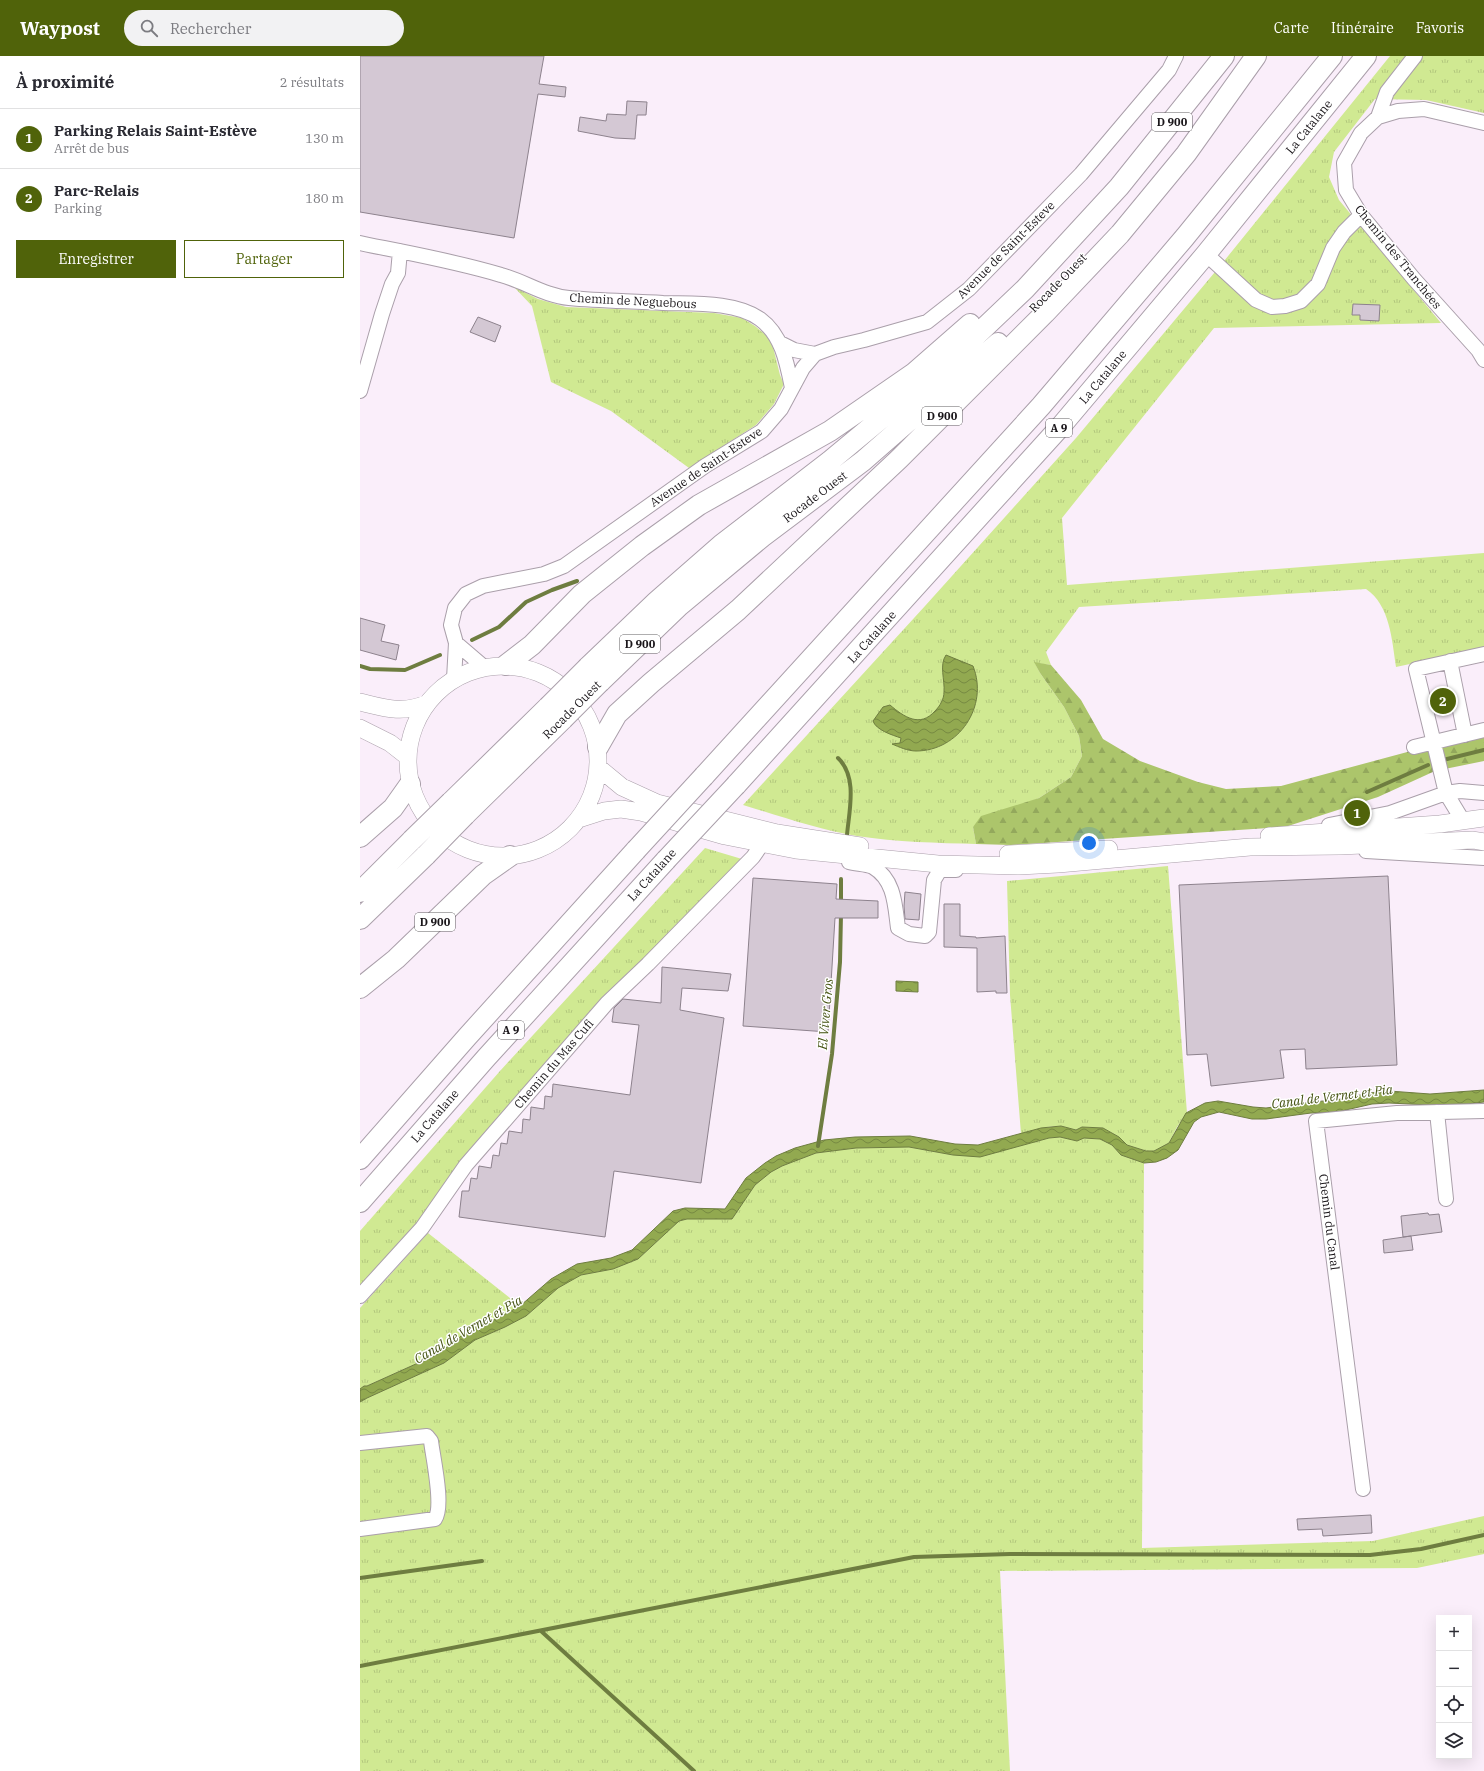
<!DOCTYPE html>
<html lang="fr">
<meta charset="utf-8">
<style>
body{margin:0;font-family:"IBM Plex Serif",serif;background:#f2f2f3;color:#2b2b33}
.controls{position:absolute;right:12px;bottom:12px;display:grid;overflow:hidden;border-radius:0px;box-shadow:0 4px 16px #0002}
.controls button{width:36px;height:36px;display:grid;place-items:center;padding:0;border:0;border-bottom:1px solid #e1e1e2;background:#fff;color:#2b2b33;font:20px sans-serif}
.you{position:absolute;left:729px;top:787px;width:14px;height:14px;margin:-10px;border:3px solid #fff;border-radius:50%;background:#1a73e8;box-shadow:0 0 0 6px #1a73e833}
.badge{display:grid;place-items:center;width:26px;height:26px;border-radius:50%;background:#50630a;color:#fff;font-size:13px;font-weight:700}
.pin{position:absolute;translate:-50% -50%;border:2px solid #fff;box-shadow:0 1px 4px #0006}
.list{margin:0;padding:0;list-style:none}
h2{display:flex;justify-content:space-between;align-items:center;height:52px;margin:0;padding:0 16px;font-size:17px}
h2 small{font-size:13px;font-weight:400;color:#7c7c81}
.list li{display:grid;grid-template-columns:26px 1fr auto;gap:12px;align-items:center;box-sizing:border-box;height:60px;padding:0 16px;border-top:1px solid #e1e1e2}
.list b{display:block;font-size:15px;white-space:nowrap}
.list p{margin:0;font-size:13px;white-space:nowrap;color:#7c7c81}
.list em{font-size:13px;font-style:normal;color:#7c7c81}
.actions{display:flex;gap:8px;padding:12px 16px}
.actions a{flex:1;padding:9px 0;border:1px solid #50630a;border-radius:0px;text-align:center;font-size:14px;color:#50630a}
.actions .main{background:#50630a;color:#fff}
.icon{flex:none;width:22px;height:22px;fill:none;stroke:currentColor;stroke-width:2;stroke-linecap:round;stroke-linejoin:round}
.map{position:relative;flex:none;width:1124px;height:1715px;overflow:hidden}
header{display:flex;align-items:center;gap:24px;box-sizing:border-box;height:56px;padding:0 20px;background:#50630a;color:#fff}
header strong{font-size:19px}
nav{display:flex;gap:22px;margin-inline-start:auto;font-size:14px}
.search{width:280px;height:36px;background:#f2f2f3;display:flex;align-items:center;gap:10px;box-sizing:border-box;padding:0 14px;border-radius:22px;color:#7c7c81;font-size:15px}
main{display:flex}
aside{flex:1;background:#fff}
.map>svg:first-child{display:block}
</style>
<header>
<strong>Waypost</strong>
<div class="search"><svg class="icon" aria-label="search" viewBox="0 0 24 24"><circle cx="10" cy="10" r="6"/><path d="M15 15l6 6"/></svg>Rechercher</div>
<nav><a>Carte</a><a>Itinéraire</a><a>Favoris</a></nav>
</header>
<main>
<aside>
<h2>À proximité<small>2 résultats</small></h2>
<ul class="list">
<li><span class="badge">1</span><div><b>Parking Relais Saint-Estève</b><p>Arrêt de bus</p></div><em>130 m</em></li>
<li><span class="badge">2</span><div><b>Parc-Relais</b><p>Parking</p></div><em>180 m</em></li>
</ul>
<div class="actions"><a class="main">Enregistrer</a><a>Partager</a></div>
</aside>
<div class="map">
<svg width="1124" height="1715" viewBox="0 0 1124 1715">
<defs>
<pattern id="grass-tufts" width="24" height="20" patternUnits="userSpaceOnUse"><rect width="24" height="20" fill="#d0e992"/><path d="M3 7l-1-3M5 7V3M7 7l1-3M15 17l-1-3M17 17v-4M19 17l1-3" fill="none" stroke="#b2c77d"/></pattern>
<pattern id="forest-firs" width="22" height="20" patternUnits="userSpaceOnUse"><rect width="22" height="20" fill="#acc56b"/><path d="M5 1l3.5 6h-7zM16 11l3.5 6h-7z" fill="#93a85c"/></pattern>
<pattern id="water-waves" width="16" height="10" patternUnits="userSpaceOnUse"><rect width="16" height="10" fill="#92a950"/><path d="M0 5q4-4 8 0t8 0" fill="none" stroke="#768942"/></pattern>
</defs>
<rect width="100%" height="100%" fill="#faeefa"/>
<!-- grass -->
<path fill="url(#grass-tufts)" d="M1030 0H1124V57L1066 44 1015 43 974 96 969 121 979 144 1081 267 854 272 702 462 707 529 1124 497V592L1036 611C1032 584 1030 549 1006 533L719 551 686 596 691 609 675 607 680 617 704 651 719 680 722 700 711 721 679 742 613 771 616 788C577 787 537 786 497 780 459 774 420 760 383 749L565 550 716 382 860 210Z
M154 231 178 243 206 251 354 257 382 262 395 270 407 280 413 291 420 319 424 328 414 348 396 369 329 412 251 355 191 326 172 250Z
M345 792 382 803 57 1169 0 1231V1175L140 1015Z
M808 810 827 1057 817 1071 809 1087 794 1095H786L767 1089 759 1081 743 1072 722 1071 716 1074 701 1070 687 1071 661 1078 650 939 647 825Z
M700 1081 717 1085 724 1082 740 1083 752 1089 761 1099 784 1107 782 1492 1013 1485 1124 1460V1498L1057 1512 640 1515 650 1715H0V1346L7 1342 84 1307 115 1284 145 1271 166 1260 198 1232 221 1219 253 1213 278 1203 319 1165 327 1163H372L395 1129 411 1116 422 1110 456 1097 496 1092 526 1091H549L593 1099 672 1086V1084L673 1086 689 1082Z
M68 1177 160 1250 140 1261 109 1274 78 1298 0 1333V1252Z"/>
<!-- forest -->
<path fill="url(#forest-firs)" d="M674 606 691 609 721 644 743 683 780 705 838 726 866 733 921 730 1051 695 1124 680V705L1075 715 1018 741 925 771 651 789 616 788 613 771 621 760 679 742 711 721 722 700 719 680 704 651 680 617Z"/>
<!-- water -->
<path fill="url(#water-waves)" stroke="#6e7d40" d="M586 599 613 610C629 650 599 695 556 695 548 695 539 691 532 688L540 687 541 682C532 679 516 674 513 665L523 651 530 649C544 661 560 672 575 655 580 650 584 643 584 636 585 624 579 609 586 599Z
M536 925 558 926V936L536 935Z
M1124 1034V1046L1106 1048 1070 1049 1029 1047 1012 1048 977 1056 951 1057 906 1063H892L859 1056 841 1061 834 1066 818 1094 807 1102 796 1106 784 1107 761 1099 752 1089 740 1083 724 1082 717 1085 700 1081 689 1082 620 1101 593 1099 549 1091 496 1092 456 1097 422 1110 411 1116 395 1129 372 1163H327L319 1165 278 1203 253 1213 221 1219 198 1232 166 1260 145 1271 115 1284 84 1307 7 1342 0 1346V1333L4 1330H7L78 1298 109 1274 140 1261 160 1250 191 1223 217 1208 251 1202 272 1194 313 1155 325 1152 365 1153 386 1122 405 1107 416 1100 435 1092 464 1084 495 1081 550 1080 595 1088 618 1089 681 1072 701 1070 716 1074 722 1071 743 1072 759 1081 767 1089 786 1095H794L809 1087 826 1057 845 1047 858 1045 893 1051 906 1052 951 1046 976 1044 1010 1037 1029 1035 1070 1038Z"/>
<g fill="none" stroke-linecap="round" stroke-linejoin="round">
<!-- stream -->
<path stroke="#6e7d40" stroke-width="4" d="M112 584 139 571 166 546 192 534 217 525
M0 610 10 613 45 614 80 599
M478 702C498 721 489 755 487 779
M1083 704 1124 694
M1007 736 1068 709
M481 847V823
M458 1090 472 998 480 906 481 858
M0 1522 122 1505
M181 1575 334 1715
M0 1610 554 1501 650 1498 1010 1499 1061 1493 1124 1479"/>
</g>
<!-- building -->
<path fill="#d4c8d4" stroke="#8d828d" d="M0 0H184L179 28 206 31 205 41 178 38 154 182 0 156Z
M267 45 287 46 286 59H277L275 83 255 82 218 75 220 61 246 65 247 58 266 59Z
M993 248 1020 249 1019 265 1000 264V259H992Z
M118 261 141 270 135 286 110 276Z
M0 562 25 569 21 585 39 589 36 604 0 594Z
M1028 820 1037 1009 946 1013 945 993 920 994 924 1022 851 1030 847 998 827 999 819 829Z
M393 822 477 828 476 843 518 845V862H475L468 976 383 970Z
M545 836 561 838 559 864 545 863 544 850Z
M584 848H600V880L616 881V882L645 880 647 937H636V935L617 936V892L584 891Z
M302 911 371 918 368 935 322 932 320 954 364 962 341 1127 254 1115 245 1181 99 1161 102 1135H109L111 1122 117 1123 119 1110 131 1112 133 1099 139 1100 141 1087 147 1088 149 1075 162 1077 163 1063 170 1064 171 1051 184 1053 185 1040 192 1041 193 1028 270 1039 279 969 252 966 254 952 263 943 301 947Z
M1068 1157 1069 1159 1079 1158 1082 1176 1043 1181 1041 1160Z
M1051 1180 1053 1194 1024 1197 1023 1184Z
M1011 1459 1012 1477 963 1480 962 1473 938 1474 937 1463Z"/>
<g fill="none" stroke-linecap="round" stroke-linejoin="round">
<!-- minor casing -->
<g stroke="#aa9faa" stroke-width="16">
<path id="minor" d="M1018 61 1027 36 1055 0
M1124 67 1064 53 1038 55 1018 61 1001 77 984 107 986 134 1001 159 1054 223 1118 294 1124 304
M0 187C47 197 95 205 141 219 164 225 185 240 209 242 241 245 272 245 303 247 332 248 375 245 400 263 422 279 427 307 432 332
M846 198 896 244 912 251 925 250 941 245 958 228 973 192 984 176 1001 159
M420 287 434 294 455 298
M0 335 22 258 32 228 38 217 40 195
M96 587 124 611
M1090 605 1105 679
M94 623 96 587 91 569 95 552 106 538 123 530 184 518 204 510 345 410 402 375 421 353 443 312 455 298 474 291 504 284 567 266 609 233 721 118 809 14 816 0
M1054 691 1124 674
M1103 765 1086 737 1056 613 1124 598
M969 769 1030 757 1086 737 1100 735 1124 737
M1006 795 1124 802
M489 806C496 808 507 808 513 811 535 824 535 850 538 872L549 878 565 880 569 876 574 824 580 814H596
M1077 1056 1086 1143
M0 1240 62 1172 106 1109 247 947 288 908 393 801 402 788
M0 1387 67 1380 71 1385C73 1402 84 1450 75 1463L0 1473
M1003 1433 956 1065 1037 1057 1124 1055"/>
</g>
<!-- major casing -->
<g stroke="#aa9faa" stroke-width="18">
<path id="major" d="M48 705a95 95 0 1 1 190 0a95 95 0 1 1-190 0Z
M0 646C25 652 41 658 66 648
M0 672 30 687 48 701
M239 712 262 731 297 747 417 777 500 790
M219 763 244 755 261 753 281 756 365 780 436 794 578 808 659 810 698 808 890 791 980 790 1113 784 1124 786
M909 780 1080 768 1124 762
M648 798 749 793"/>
</g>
<!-- highway casing -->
<g stroke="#aa9faa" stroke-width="22">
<path id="highway" d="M146 609 172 589 222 538 282 490 339 449 470 375 554 317 610 268
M228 611 297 545 361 489 470 405 582 312 665 233 759 131 864 0
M240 626 319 550 402 481 503 405 638 287
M238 691 257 658 291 627 378 554 539 403 685 257 760 178 826 98 896 0
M344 720 681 350 825 181 972 0
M376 729 701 370 846 198 1006 0
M91 746 188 651
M105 759 203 663
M0 781 33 752 50 728
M0 836 52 784
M0 863 66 799
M0 932 36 903 123 819 150 800
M0 1103 107 981 276 794
M0 1146 126 1002 306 804"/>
</g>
<!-- minor -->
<use href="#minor" stroke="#fff" stroke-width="14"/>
<!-- major -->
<use href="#major" stroke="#fff" stroke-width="17"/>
<!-- highway -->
<use href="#highway" stroke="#fff" stroke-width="20"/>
<!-- highway-bridge casing -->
<g stroke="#aa9faa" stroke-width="22" stroke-linecap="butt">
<path id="highway-bridge" d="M188 651 228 611
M203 663 240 626
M52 784 91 746
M276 794 344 720
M66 799 105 759
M306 804 376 729"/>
</g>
<!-- highway-bridge -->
<use href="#highway-bridge" stroke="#fff" stroke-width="20"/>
</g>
<g text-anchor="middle" stroke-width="3" stroke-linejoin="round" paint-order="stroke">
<!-- shield labels -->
<g fill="#fff" stroke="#5f5c5f" stroke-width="1">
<rect x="792" y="57" width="40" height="18" rx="3"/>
<rect x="562" y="351" width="40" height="18" rx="3"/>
<rect x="686" y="363" width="26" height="18" rx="3"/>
<rect x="260" y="579" width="40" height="18" rx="3"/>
<rect x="55" y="857" width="40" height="18" rx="3"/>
<rect x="138" y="965" width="26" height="18" rx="3"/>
</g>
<g font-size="11" font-weight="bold" fill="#1a161a">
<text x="812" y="70">D 900</text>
<text x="582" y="364">D 900</text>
<text x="699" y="376">A 9</text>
<text x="280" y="592">D 900</text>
<text x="75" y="870">D 900</text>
<text x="151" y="978">A 9</text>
</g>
<!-- street labels -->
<g font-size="12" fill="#1a161a" stroke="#fff">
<text transform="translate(949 71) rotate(-51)" y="4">La Catalane</text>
<text transform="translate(646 194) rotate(-45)" y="4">Avenue de Saint-Esteve</text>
<text transform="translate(1038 201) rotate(51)" y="4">Chemin des Tranchées</text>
<text transform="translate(698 227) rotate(-46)" y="4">Rocade Ouest</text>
<text transform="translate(273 245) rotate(3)" y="4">Chemin de Neguebous</text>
<text transform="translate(743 321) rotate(-50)" y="4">La Catalane</text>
<text transform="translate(346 411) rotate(-34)" y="4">Avenue de Saint-Esteve</text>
<text transform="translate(455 441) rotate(-37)" y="4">Rocade Ouest</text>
<text transform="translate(512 581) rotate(-48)" y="4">La Catalane</text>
<text transform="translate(212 654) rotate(-45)" y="4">Rocade Ouest</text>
<text transform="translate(292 819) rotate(-48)" y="4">La Catalane</text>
<text transform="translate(194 1008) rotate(-49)" y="4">Chemin du Mas Cufi</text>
<text transform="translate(75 1060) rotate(-49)" y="4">La Catalane</text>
<text transform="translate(969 1166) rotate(83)" y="4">Chemin du Canal</text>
</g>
<!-- water labels -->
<g font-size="13" font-style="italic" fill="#445211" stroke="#fff">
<text transform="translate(465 958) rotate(-85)" y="5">El Viver Gros</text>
<text transform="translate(972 1040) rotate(-7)" y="5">Canal de Vernet et Pia</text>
<text transform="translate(108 1273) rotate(-30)" y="5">Canal de Vernet et Pia</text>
</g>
</g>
</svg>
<div class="controls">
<button>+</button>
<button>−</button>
<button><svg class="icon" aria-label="locate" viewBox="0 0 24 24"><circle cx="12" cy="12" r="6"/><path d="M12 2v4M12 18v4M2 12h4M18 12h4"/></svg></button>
<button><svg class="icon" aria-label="layers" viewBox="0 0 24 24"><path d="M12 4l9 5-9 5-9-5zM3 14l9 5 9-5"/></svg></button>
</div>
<div class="you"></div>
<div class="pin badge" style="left:997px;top:757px">1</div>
<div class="pin badge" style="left:1083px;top:645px">2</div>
</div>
</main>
